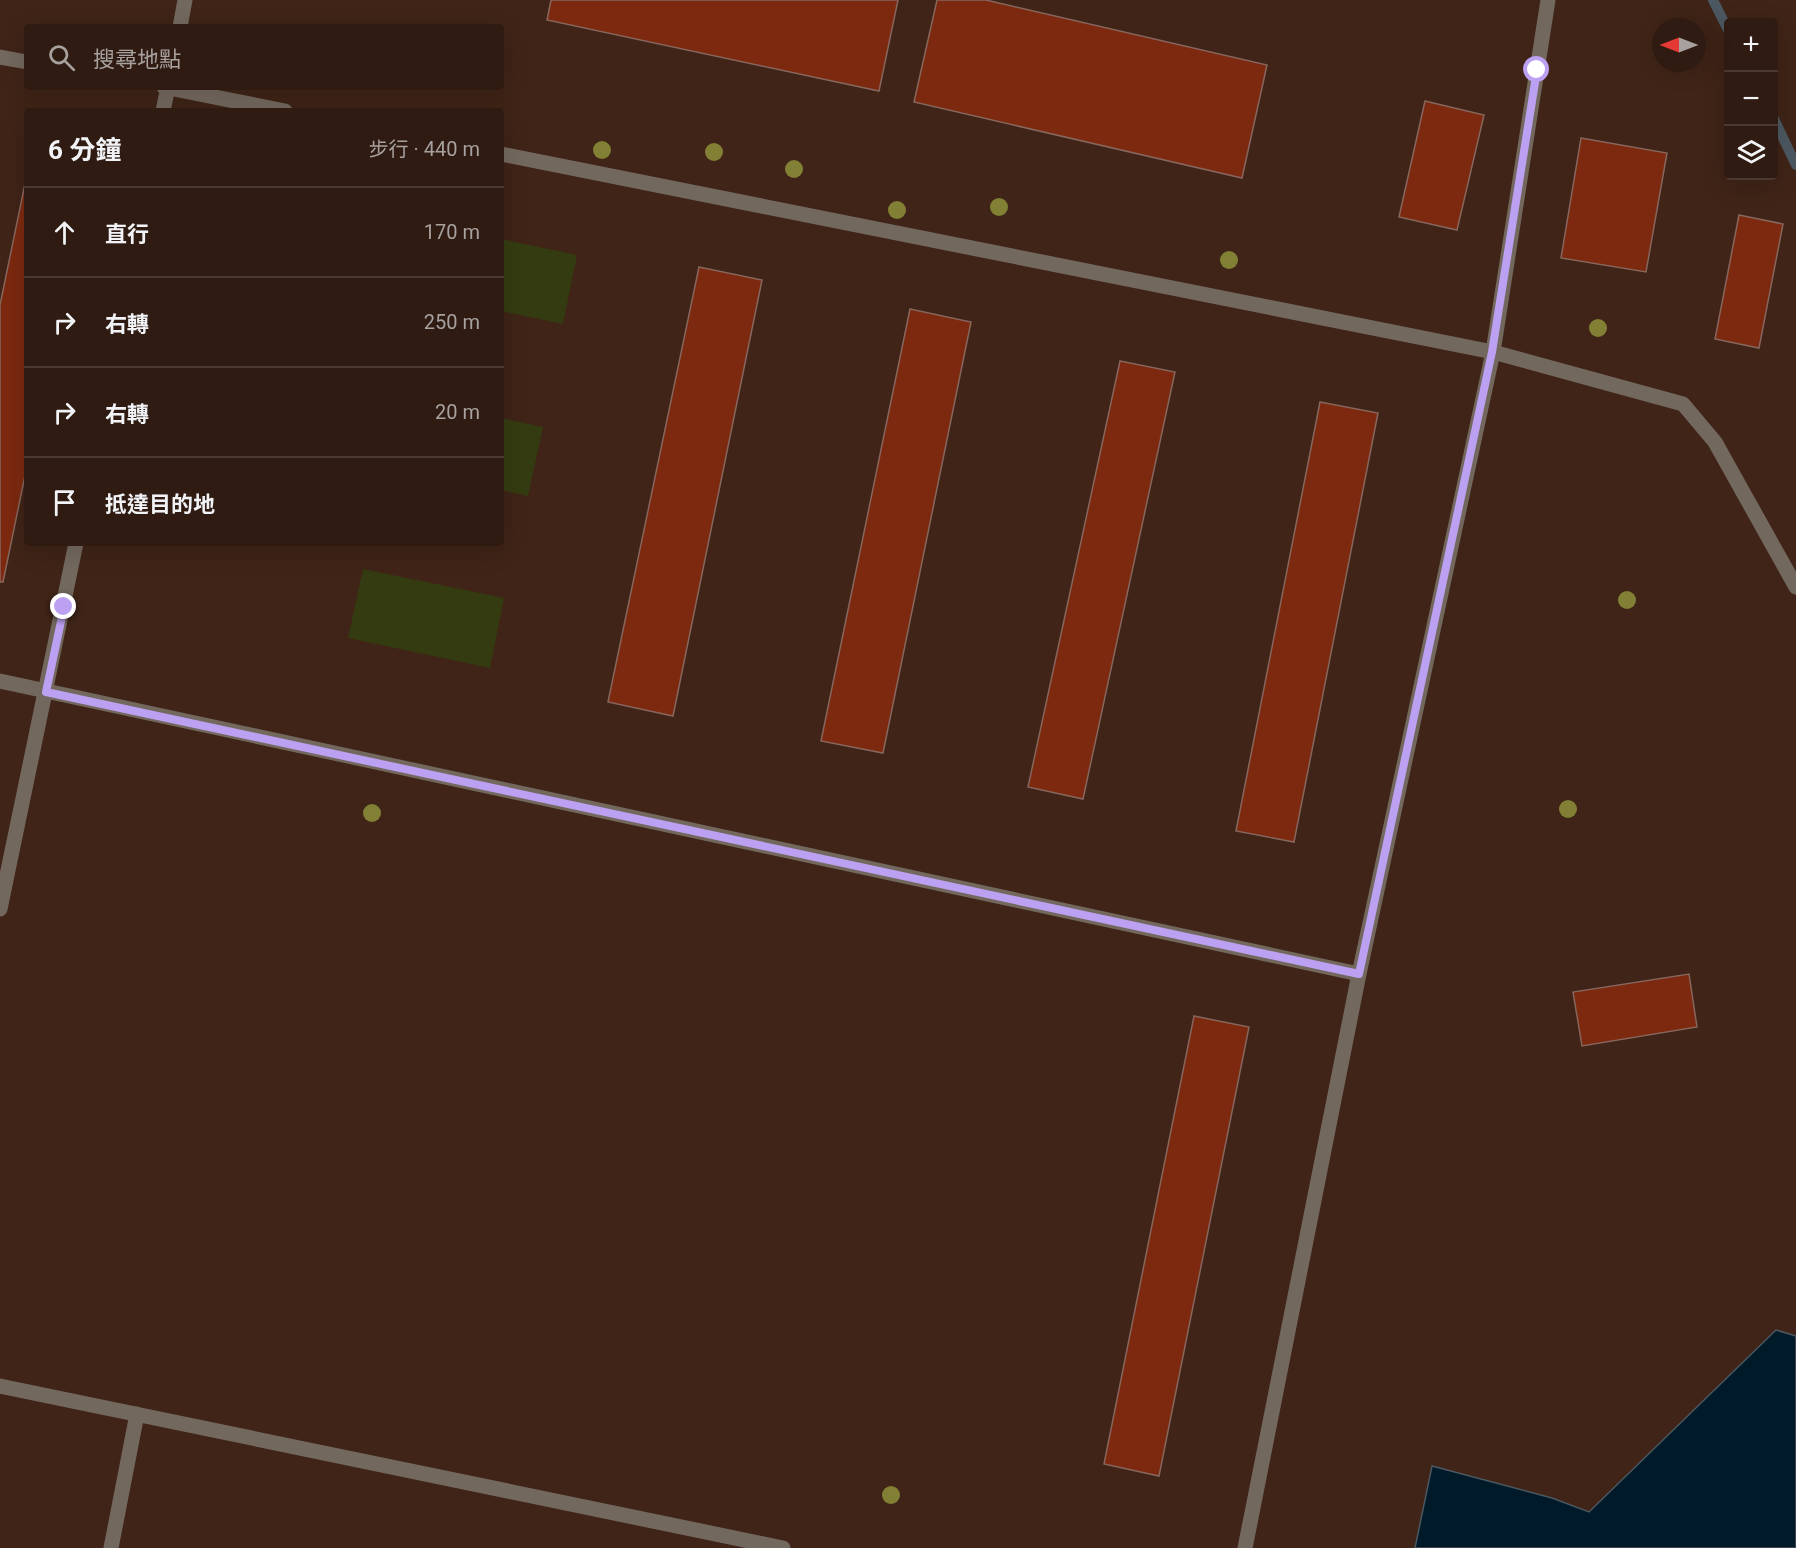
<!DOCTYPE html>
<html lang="zh-TW">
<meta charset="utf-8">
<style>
body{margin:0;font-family:Roboto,"Noto Sans TC",sans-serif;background:#37241a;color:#f1f3f6}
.controls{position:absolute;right:18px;top:18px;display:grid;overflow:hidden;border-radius:6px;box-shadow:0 6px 24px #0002}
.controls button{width:54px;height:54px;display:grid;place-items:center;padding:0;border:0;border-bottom:2px solid #4a3931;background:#2f1b11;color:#f1f3f6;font:30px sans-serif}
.compass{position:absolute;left:1652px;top:18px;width:54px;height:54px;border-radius:50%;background:#2f1b11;box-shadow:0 6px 24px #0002;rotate:270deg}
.stop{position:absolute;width:18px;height:18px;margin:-14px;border:4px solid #bca0f2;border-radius:50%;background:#fff}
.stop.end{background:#bca0f2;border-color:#fff;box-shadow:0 2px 6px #0008}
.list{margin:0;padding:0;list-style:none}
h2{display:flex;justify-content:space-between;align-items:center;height:78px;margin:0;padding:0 24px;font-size:26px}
h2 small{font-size:20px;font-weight:400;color:#a7a19f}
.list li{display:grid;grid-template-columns:39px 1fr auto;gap:18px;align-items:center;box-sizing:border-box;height:90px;padding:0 24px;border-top:2px solid #4a3931}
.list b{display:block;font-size:22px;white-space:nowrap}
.list em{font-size:20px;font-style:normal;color:#a7a19f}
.icon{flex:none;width:33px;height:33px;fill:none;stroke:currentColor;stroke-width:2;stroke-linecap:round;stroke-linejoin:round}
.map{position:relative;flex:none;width:1796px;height:1548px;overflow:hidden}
.search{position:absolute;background:#2f1b11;box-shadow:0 6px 24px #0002;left:24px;top:24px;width:480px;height:66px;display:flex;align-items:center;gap:15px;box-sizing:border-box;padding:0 21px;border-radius:6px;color:#a7a19f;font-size:22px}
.panel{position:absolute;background:#2f1b11;box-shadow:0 6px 24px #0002;left:24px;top:108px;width:480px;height:438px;border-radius:6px}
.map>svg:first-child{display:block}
</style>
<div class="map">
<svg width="1796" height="1548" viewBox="0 0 1796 1548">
<rect width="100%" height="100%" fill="#3f2417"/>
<!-- green -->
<path fill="#353b10" d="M501 239 577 255 563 324 501 311Z
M501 418 543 427 528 496 501 490Z
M363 569 504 598 490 668 348 638Z"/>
<!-- water -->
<path fill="#001a2a" stroke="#4c5861" stroke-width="1.5" d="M1776 1330 1796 1336V1548H1415L1432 1466 1552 1498 1589 1512Z"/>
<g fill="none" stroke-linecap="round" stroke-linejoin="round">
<!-- stream -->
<path stroke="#4c5861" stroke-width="10" d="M1713 0 1728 30
M1774 119 1796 165"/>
</g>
<!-- building -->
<path fill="#7c2910" stroke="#87665c" stroke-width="1.5" d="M551 0H898L879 91 547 20Z
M937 0H986L1267 65 1242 178 914 102Z
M1425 101 1484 115 1457 230 1399 217Z
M1581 138 1667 153 1646 272 1561 258Z
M27 174V466L3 582H0V305Z
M1739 215 1783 224 1759 348 1715 339Z
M699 267 762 280 673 716 608 702Z
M910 309 971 322 883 753 821 741Z
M1120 361 1175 372 1083 799 1028 787Z
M1320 402 1378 413 1294 842 1236 831Z
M1689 974 1697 1027 1582 1046 1573 992Z
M1194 1016 1249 1027 1159 1476 1104 1464Z"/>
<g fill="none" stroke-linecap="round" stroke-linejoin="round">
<!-- service -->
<path stroke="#73685e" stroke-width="15" d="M180 27 185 0
M0 57 27 62
M164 87 285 111
M163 111 168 87
M501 154 1493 352 1683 404 1715 442 1796 587
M0 681 1359 974
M0 909 76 543
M0 1386 783 1548
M111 1548 137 1414
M1245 1548 1359 974 1493 352 1548 0"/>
</g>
<!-- trees -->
<g fill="#818035">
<circle cx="602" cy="150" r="9"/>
<circle cx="714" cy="152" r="9"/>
<circle cx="794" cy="169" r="9"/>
<circle cx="999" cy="207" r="9"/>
<circle cx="897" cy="210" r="9"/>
<circle cx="1229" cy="260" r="9"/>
<circle cx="1598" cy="328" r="9"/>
<circle cx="1627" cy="600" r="9"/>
<circle cx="1568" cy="809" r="9"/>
<circle cx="372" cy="813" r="9"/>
<circle cx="891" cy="1495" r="9"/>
</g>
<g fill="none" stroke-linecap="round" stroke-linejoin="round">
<!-- route -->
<path stroke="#bca0f2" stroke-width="8" d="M64 607 46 692 1359 974 1492 352 1537 70"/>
</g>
</svg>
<div class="controls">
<button>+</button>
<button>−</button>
<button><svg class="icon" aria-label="layers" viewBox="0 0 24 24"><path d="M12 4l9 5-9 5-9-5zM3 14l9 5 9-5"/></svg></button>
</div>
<svg class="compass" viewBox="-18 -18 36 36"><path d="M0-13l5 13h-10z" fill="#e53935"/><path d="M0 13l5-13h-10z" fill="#a7a19f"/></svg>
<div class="stop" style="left:1537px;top:70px"></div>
<div class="stop end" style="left:64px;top:607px"></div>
<div class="search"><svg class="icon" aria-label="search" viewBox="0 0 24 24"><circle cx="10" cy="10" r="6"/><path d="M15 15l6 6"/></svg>搜尋地點</div>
<section class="panel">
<h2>6 分鐘<small>步行 · 440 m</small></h2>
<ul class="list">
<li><svg class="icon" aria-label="ahead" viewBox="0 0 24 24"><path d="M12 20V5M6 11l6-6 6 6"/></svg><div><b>直行</b></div><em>170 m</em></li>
<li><svg class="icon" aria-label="right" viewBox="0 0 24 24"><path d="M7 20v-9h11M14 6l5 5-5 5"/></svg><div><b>右轉</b></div><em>250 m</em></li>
<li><svg class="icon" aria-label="right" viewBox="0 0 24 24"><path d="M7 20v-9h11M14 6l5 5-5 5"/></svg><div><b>右轉</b></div><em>20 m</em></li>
<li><svg class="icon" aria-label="arrive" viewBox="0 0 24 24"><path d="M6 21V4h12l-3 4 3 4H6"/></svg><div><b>抵達目的地</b></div></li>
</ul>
</section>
</div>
